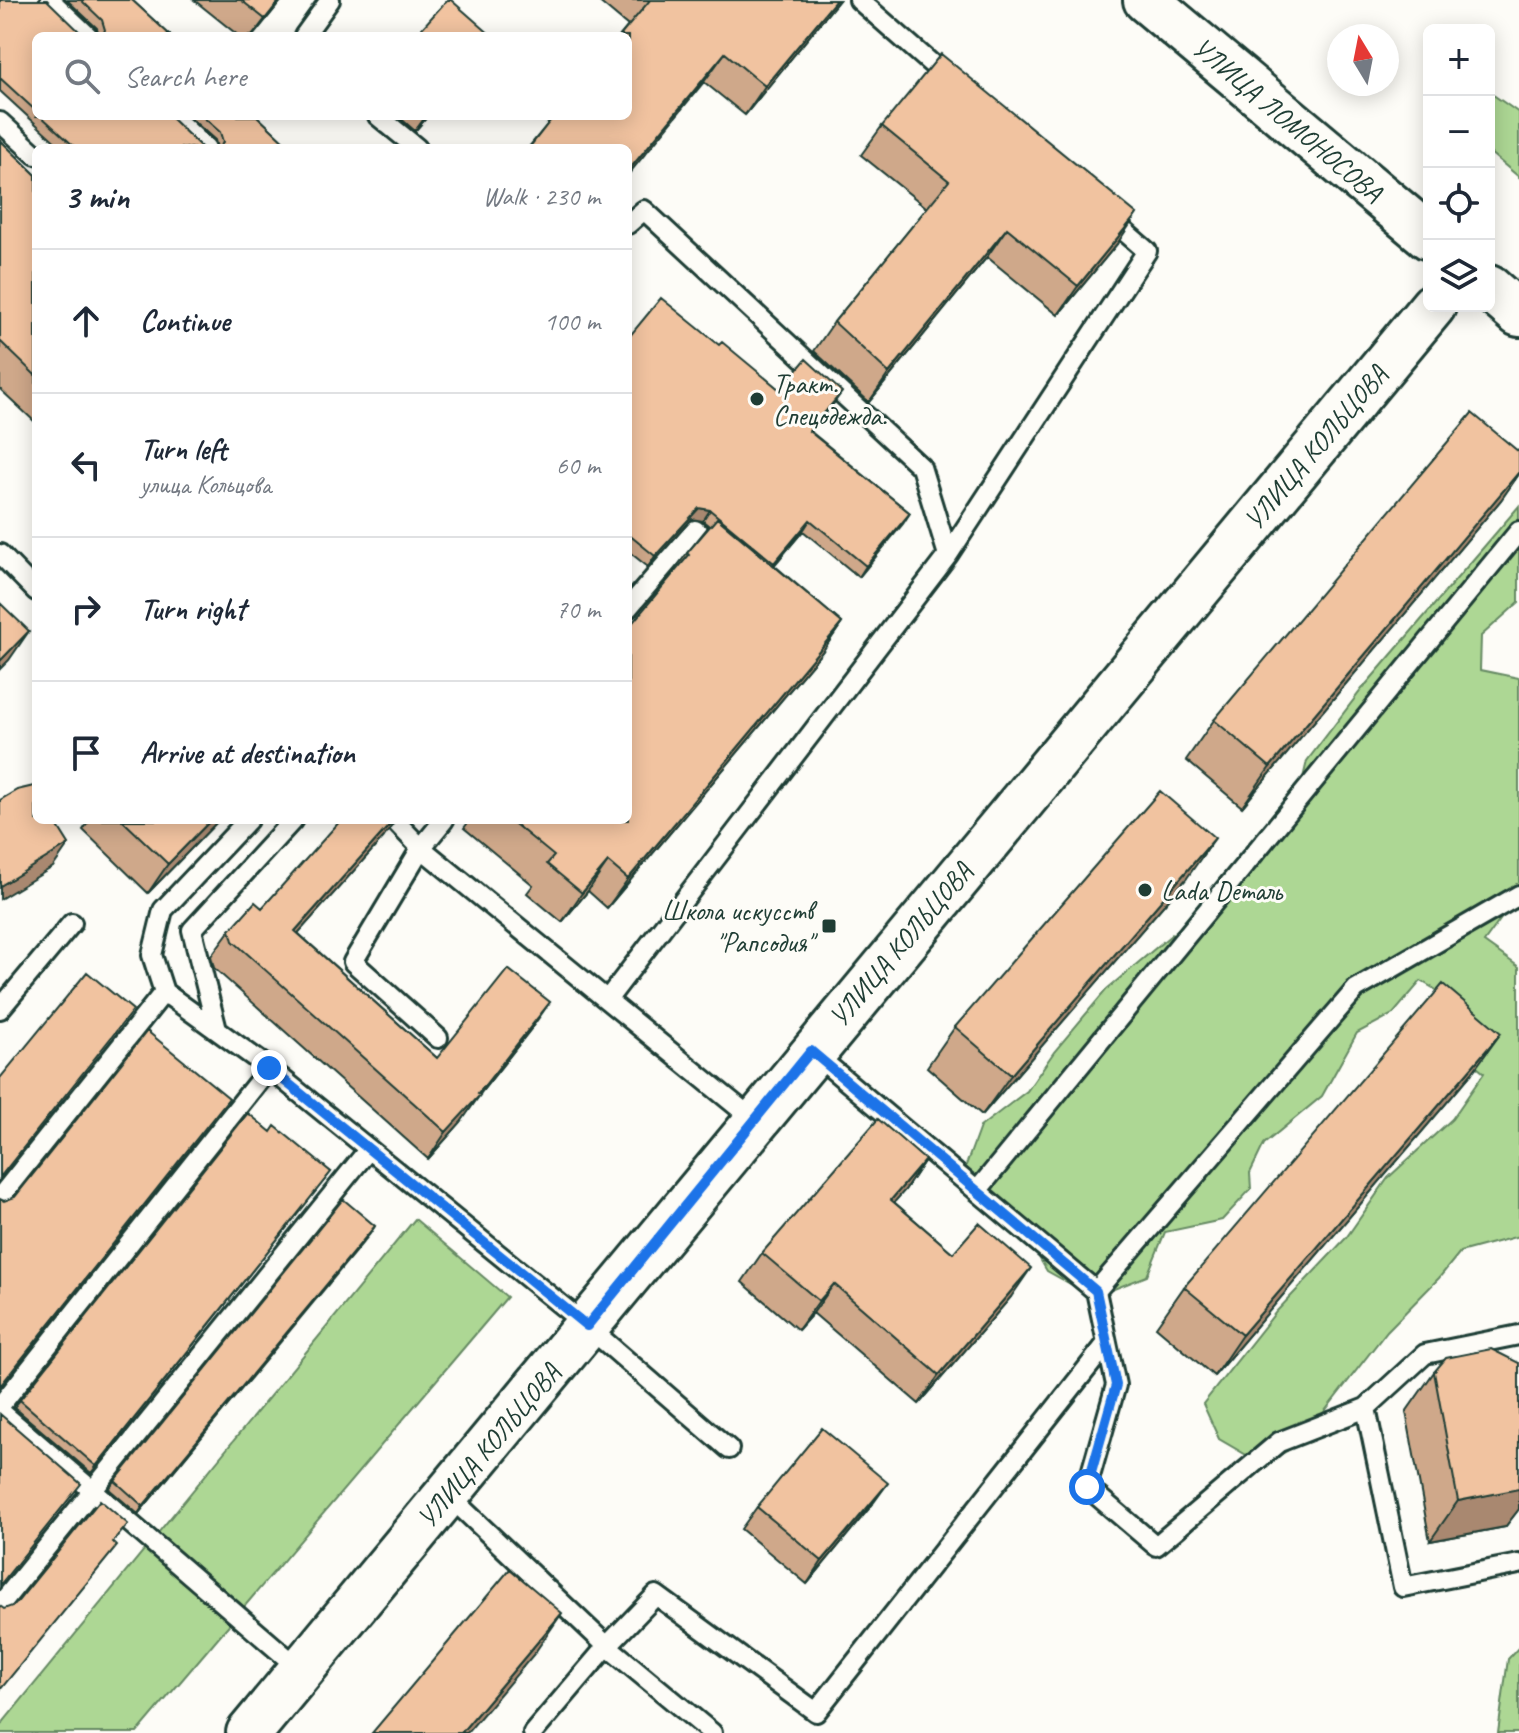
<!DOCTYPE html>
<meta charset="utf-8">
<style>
body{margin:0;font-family:Caveat,sans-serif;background:#f6f6f7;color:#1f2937}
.controls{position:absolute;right:24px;top:24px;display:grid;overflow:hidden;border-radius:12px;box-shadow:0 4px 20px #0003}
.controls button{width:72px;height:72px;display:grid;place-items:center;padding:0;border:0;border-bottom:2px solid #e0e1e3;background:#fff;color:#1f2937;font:40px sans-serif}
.compass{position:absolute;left:1327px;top:24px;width:72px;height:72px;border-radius:50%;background:#fff;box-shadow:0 4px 20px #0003;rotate:350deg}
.stop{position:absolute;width:24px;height:24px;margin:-18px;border:6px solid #1a73e8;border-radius:50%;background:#fff}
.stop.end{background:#1a73e8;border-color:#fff;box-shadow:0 2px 8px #0008}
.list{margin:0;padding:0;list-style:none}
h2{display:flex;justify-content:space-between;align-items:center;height:104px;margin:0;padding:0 32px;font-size:34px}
h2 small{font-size:26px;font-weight:400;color:#747a83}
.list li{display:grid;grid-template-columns:52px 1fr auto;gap:24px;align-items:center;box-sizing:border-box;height:144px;padding:0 32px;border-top:2px solid #e0e1e3}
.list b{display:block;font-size:30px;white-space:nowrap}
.list p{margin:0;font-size:26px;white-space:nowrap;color:#747a83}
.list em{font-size:26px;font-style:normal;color:#747a83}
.icon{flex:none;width:44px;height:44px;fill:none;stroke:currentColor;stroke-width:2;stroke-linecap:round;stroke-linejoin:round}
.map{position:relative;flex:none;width:1519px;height:1733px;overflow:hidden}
.search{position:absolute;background:#fff;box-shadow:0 4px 20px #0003;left:32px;top:32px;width:600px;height:88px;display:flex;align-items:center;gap:20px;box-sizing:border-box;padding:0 28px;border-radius:12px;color:#747a83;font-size:30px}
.panel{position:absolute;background:#fff;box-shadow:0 4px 20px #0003;left:32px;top:144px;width:600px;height:680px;border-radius:12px}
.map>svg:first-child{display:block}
</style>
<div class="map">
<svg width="1519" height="1733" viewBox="0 0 1519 1733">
<rect width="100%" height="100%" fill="#fdfcf7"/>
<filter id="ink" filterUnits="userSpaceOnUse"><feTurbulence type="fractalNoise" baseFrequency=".0125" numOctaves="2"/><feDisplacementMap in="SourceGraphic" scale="16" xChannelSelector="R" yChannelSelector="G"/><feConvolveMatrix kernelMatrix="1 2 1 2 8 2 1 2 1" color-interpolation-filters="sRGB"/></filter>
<g filter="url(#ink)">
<!-- green -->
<path fill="#add794" stroke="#668a64" stroke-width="2" d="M1489 92 1519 113V177L1489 152Z
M1519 506V602L1481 636 1480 670 1519 678V894L1484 942 1519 967V1236L1460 1252 1439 1278 1387 1331 1324 1412 1287 1451 1262 1464 1219 1439 1203 1404 1276 1312 1346 1238 1388 1178 1452 1119 1484 1073 1459 1052 1455 1001 1421 981 1393 1014 1357 1033 1322 1096 1264 1144 1250 1173 1251 1189 1222 1220 1165 1232 1147 1276 1094 1297 1047 1271 1034 1249 976 1191 965 1168 980 1127 1027 1091 1054 1052 1107 989 1202 909 1300 791 1307 761 1362 689Z
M415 1219 507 1297 137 1733H0V1726Z
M1519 1647V1733H1498L1508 1659Z"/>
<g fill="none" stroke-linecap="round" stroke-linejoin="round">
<!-- lane casing -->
<g stroke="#1f3d34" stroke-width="24">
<path id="lane" d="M50 0 88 36
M859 0 950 80
M304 36 330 0
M172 116 206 148
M378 116 417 148
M0 122 36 155
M628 224 644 210 921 467 948 555 1147 251 1108 217
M0 554 36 591
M628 608 695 530 719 550
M248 820 163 910 152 955 164 992 269 1068
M394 820 421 848 607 1000 948 555
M607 1000 754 1120
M0 1009 72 923
M217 1030 192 930 293 820
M438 1038 353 962 421 848 444 820
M812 1052 1096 1291 1356 989 1519 895
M977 1191 1519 531
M0 1197 164 992
M1096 1291 1116 1385 1087 1487 1156 1546 1279 1442 1366 1408 1425 1354 1519 1335
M0 1406 269 1068 587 1326 729 1449
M1366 1408 1403 1587 1519 1564
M0 1411 301 1670
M447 1494 607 1646 533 1733
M0 1605 369 1149
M712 1733 607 1646 656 1595 816 1712 1107 1343"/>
</g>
<!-- secondary casing -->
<g stroke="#1f3d34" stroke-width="50">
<path id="secondary" d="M249 1733C643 1257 1036 780 1433 306"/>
</g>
<!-- highway casing -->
<g stroke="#1f3d34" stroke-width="50">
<path id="highway" d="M1146 0 1429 237
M1489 288 1519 314"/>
</g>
<!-- lane -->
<use href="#lane" stroke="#fdfcf7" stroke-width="18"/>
<!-- secondary -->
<use href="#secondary" stroke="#fdfcf7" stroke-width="44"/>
<!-- highway -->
<use href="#highway" stroke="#fdfcf7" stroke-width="44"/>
</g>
<!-- wall -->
<path fill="#cfa88a" stroke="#1f3d34" stroke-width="2" d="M0 0 36 36V116H169L202 148H62L0 91Z
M67 0H132L171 36H99L97 28Z
M194 0H282L253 36H239Z
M597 0H839L745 115 704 82 628 148H528L628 26Z
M188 116H257L291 148H217L215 140Z
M398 116H428L415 131Z
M882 126 1117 244 1058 315 987 257 869 402 814 351 834 322 927 208 861 155Z
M0 140 36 175V423L0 389Z
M628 338 719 345 780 390 834 403 810 431 910 513 859 577 803 531 774 565 842 623 822 652 607 908 588 891 562 922 527 893 533 885 464 828 470 820H628L666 582 687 553 709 526 703 521 692 519 648 567 628 551Z
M1519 452V474L1501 500 1242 807 1186 760 1214 720Z
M90 820H219L148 893 83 830Z
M384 837 298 933 437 1058 531 1029 479 1095 461 1122 428 1159 214 968 211 956 230 930 262 908Z
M1187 878 982 1115 927 1067 955 1027Z
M1472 1073 1214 1376 1156 1327 1184 1287Z
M271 1132 331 1172 91 1473 14 1407 20 1400Z
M925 1160 905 1190 894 1202 953 1253 1011 1297 919 1404 813 1313 798 1330 742 1282 762 1253Z
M375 1226 138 1514 109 1489 115 1481Z
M1519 1363V1509L1505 1527 1430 1541 1406 1412 1434 1372Z
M872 1505 807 1584 741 1529 757 1507Z"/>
<!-- shaded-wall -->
<path fill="#a98870" stroke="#1f3d34" stroke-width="2" d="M280 0H282L252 36 265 19Z
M836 0H839L745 115 765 86Z
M725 53 704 82 628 175V171Z
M426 116H428L415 131Z
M1137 214 1117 244 1058 315 1078 286Z
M1007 228 987 257 869 402 889 373Z
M842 392 834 403 802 441 809 431Z
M1519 472V474L1501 500 1242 807 1270 767Z
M699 508 710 510 703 521 692 519 648 567 655 556Z
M910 513 903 524 859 577 866 566Z
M810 520 803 531 767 574 774 563Z
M842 623 822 652 607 908 628 879Z
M29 631 9 660 0 669V661Z
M211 820H219L148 893 168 864Z
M394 820H396L384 837 276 958 295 931Z
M1215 838 1187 878 982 1115 1011 1075Z
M69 844 53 867 0 899V886Z
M608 862 588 891 562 922 582 893Z
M550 1002 531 1029 473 1103 480 1095 461 1122 428 1159 446 1132Z
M1501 1033 1472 1073 1214 1376 1242 1335Z
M925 1160 905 1190 871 1229 891 1200Z
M375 1226 370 1234 138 1514 143 1506Z
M1031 1268 1011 1297 919 1404 939 1375Z
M834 1284 813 1313 798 1330 819 1301Z
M888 1483 872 1505 807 1584 822 1561Z
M1519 1488V1509L1505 1527 1430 1541 1458 1501Z
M562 1613 534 1654 467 1733H461Z"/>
<!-- building -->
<path fill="#f1c3a0" stroke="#1f3d34" stroke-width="2" d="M0 0H47L84 36H36V111L0 78Z
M81 0H132L171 36H102L105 30 102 20Z
M241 0H280L265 19Z
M447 0H451L492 36H415Z
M650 0H836L765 86 725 53 628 171V148H529L554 116H628V36H620Z
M941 54 1137 214 1078 286 1007 228 889 373 834 322 949 181 882 126Z
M41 116H169L202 148H76Z
M202 116H257L291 148H220L223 142 220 132Z
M0 140 36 175V376L0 341Z
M661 298 719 345 722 342 780 390 806 359 842 392 809 431 910 513 866 566 810 520 774 563 710 510 699 508 655 556 628 534V338Z
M1472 413 1519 452V472L1270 767 1214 720Z
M717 518 842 623 628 879 608 862 582 893 547 864 554 856 510 820H628V628L689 555 687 553Z
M0 603 29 631 0 661Z
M34 786 36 790V820H54L69 844 0 886V800L17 790Z
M1160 791 1215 838 1011 1075 955 1027Z
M122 820H211L168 864Z
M341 820H394L295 931 437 1058 508 969 550 1002 478 1094 480 1095 446 1132 233 941 230 930 255 902 262 908Z
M87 972 133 1010 0 1177V1078Z
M1443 984 1501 1033 1242 1335 1184 1287Z
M147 1031 229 1098 0 1386V1199L4 1201 15 1197Z
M248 1113 271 1132 275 1126 331 1172 96 1466 20 1400Z
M878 1119 925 1160 891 1200 953 1253 979 1223 1031 1268 939 1375 834 1284 819 1301 762 1253Z
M343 1199 375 1226 143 1506 115 1481Z
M1491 1349 1519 1363V1489L1458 1501 1434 1372 1446 1358Z
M0 1414 81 1484 0 1585Z
M822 1428 888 1483 822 1561 757 1507Z
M100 1500 128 1524 113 1542 117 1546 0 1690V1606L4 1609 15 1605Z
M510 1569 562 1613 461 1733H372Z"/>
</g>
<g fill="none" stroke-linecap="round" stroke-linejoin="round" filter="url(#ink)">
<!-- route -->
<path stroke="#1a73e8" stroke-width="10" d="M269 1068 587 1326 811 1051 1096 1291 1116 1385 1087 1487"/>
</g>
<!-- markers -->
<g fill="#1f3d34" stroke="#fdfcf7" stroke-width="3">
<circle cx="757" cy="399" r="8"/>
<circle cx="1145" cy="890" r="8"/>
<rect x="821" y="918" width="16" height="16" rx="4"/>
</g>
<g text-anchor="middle" stroke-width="6" stroke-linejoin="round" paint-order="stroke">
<!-- street labels -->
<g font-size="28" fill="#1f3d34" stroke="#fdfcf7">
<text transform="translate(1288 119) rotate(40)" y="10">УЛИЦА ЛОМОНОСОВА</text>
<text transform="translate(1315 447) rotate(-50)" y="10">УЛИЦА КОЛЬЦОВА</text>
<text transform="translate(900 944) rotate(-50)" y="10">УЛИЦА КОЛЬЦОВА</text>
<text transform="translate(488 1445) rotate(-50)" y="10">УЛИЦА КОЛЬЦОВА</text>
</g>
<!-- poi labels -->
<g font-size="28" fill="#1f3d34" stroke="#fdfcf7" text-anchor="start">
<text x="773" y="393">Тракт.<tspan x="773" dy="32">Спецодежда.</tspan></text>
<text x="1161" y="900">Lada Dеталь</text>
<text x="813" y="920" text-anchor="end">Школа искусств<tspan x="813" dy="32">"Рапсодия"</tspan></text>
</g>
</g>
</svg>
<div class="controls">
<button>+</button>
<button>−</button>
<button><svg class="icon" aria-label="locate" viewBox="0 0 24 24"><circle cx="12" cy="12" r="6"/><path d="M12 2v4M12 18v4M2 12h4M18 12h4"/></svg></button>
<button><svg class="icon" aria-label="layers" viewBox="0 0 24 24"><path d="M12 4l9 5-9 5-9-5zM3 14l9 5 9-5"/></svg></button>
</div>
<svg class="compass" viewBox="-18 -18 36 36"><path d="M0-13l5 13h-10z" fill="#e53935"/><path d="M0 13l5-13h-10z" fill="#747a83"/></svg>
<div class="stop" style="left:1087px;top:1487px"></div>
<div class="stop end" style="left:269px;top:1068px"></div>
<div class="search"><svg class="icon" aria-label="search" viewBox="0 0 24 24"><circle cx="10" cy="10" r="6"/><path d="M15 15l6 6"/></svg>Search here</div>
<section class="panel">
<h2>3 min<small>Walk · 230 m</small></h2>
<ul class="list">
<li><svg class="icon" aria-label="ahead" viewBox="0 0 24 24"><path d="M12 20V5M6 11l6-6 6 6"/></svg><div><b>Continue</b></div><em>100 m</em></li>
<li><svg class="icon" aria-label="left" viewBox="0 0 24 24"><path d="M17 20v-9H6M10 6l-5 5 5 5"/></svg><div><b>Turn left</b><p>улица Кольцова</p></div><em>60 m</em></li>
<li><svg class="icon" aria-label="right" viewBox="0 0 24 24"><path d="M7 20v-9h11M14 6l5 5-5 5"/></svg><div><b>Turn right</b></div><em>70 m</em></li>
<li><svg class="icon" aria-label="arrive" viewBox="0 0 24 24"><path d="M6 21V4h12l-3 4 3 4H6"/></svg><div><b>Arrive at destination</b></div></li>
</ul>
</section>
</div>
